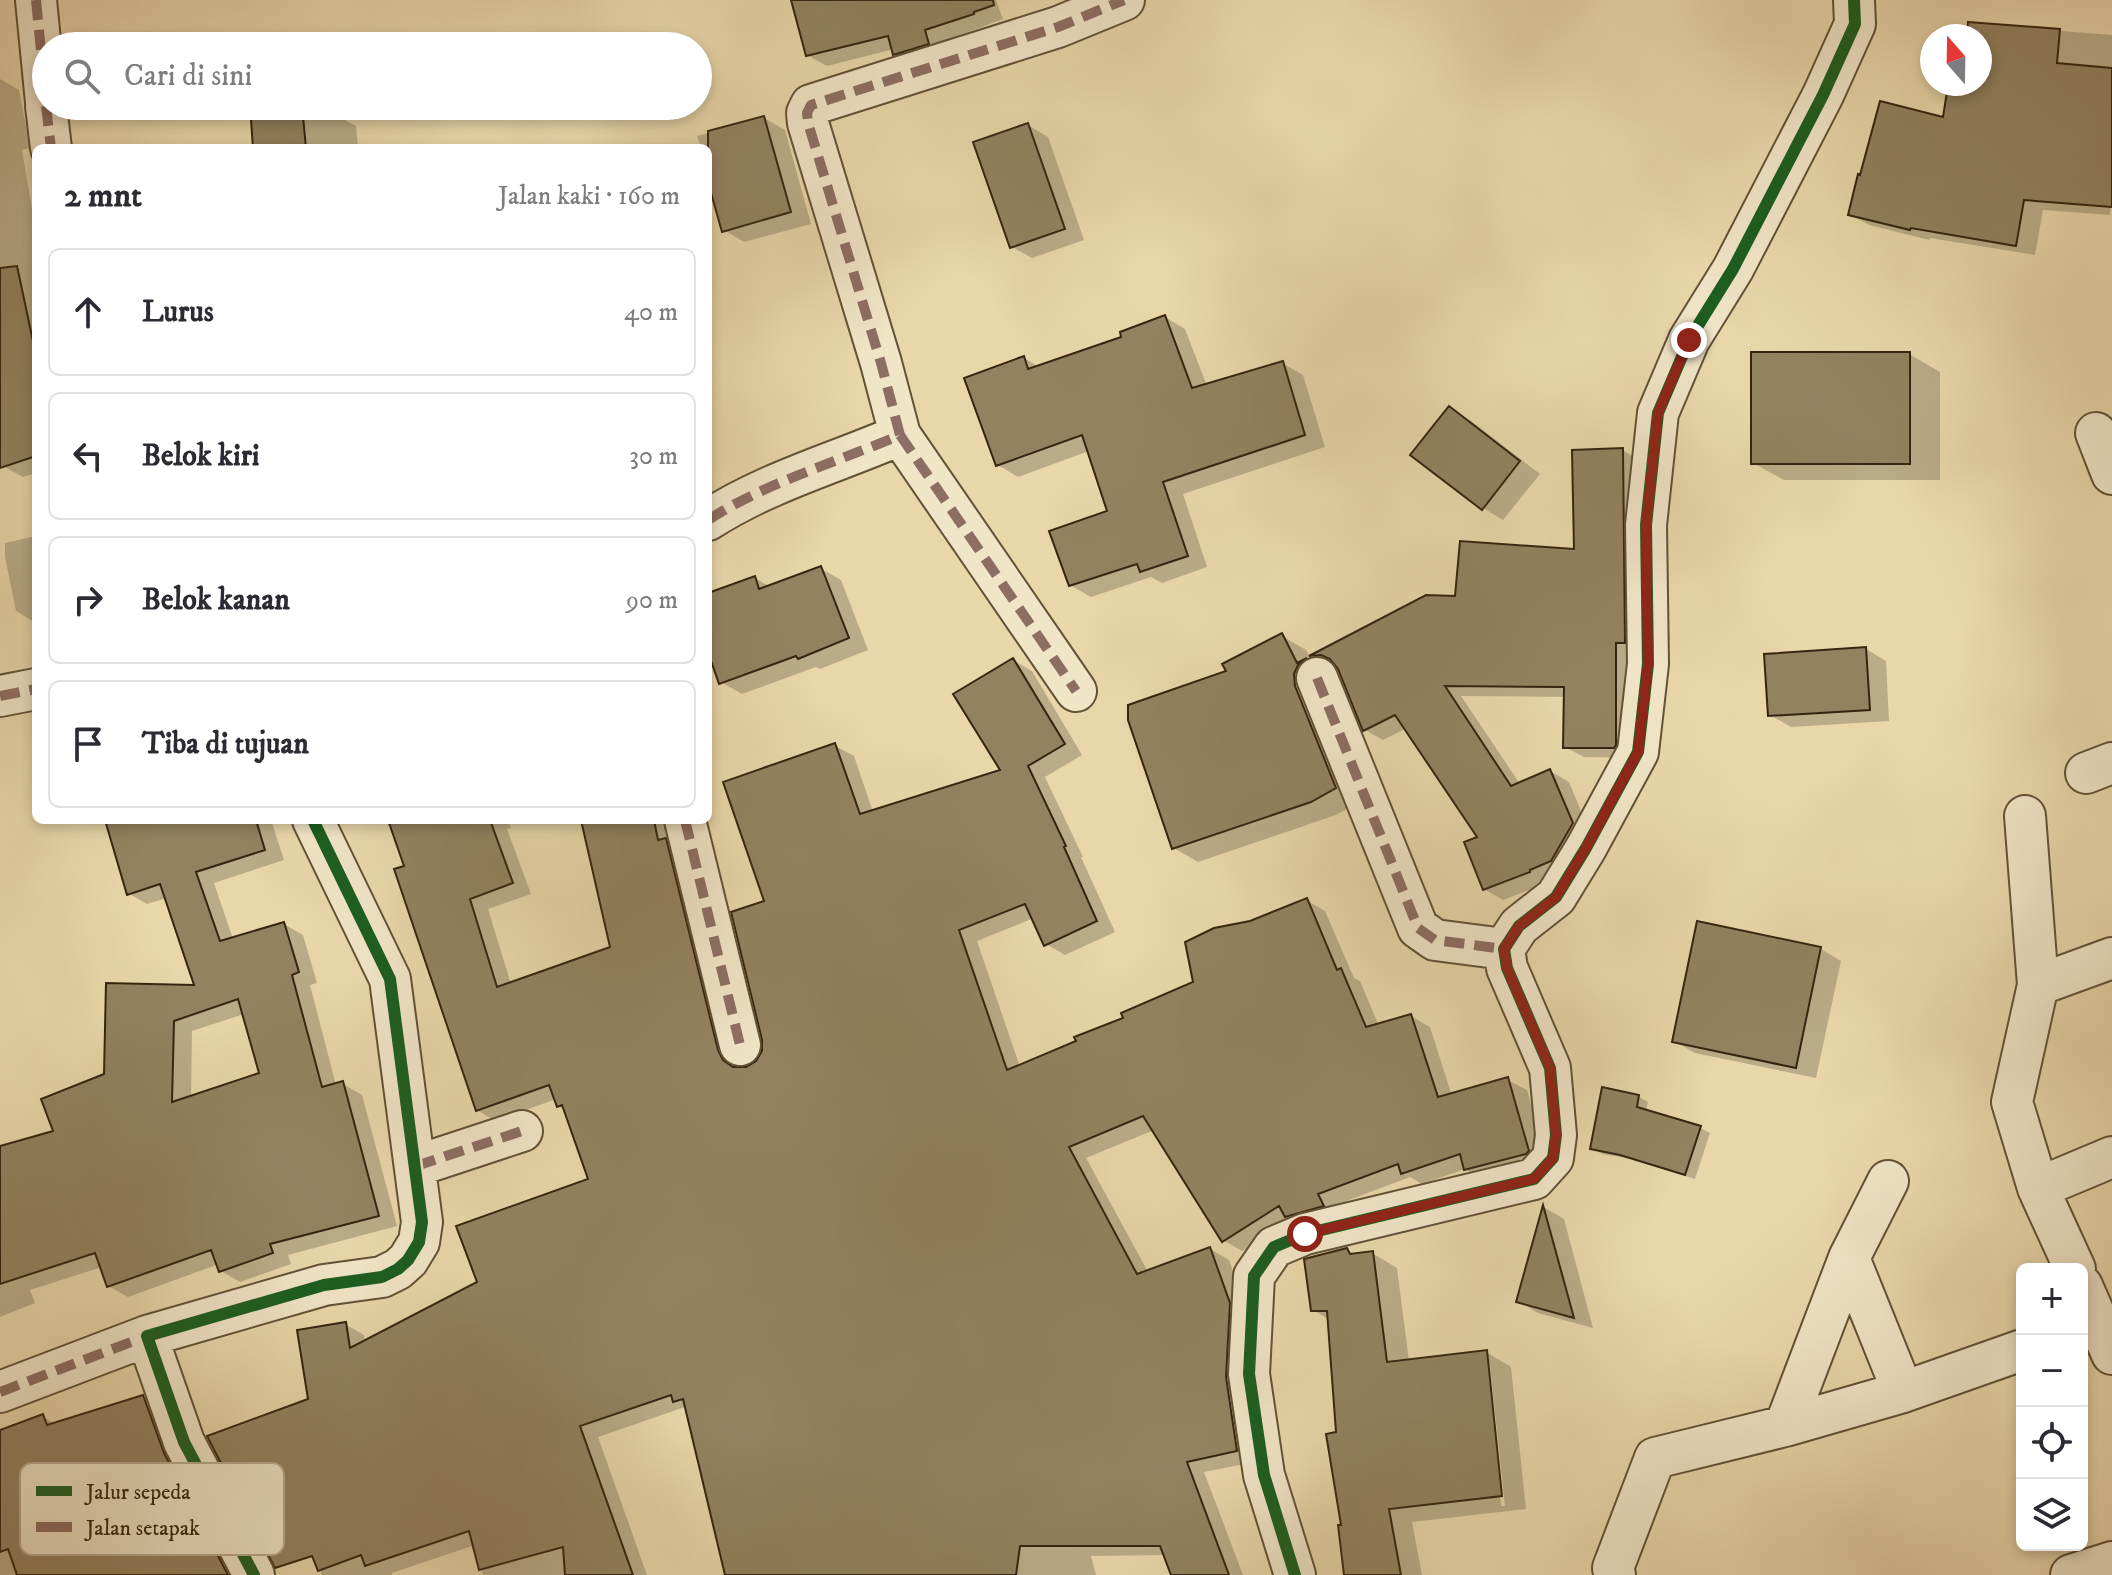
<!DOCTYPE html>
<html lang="id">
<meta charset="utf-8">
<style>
body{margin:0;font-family:"IM FELL DW Pica",serif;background:#f2f2f3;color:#2b2b33}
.controls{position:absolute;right:24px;bottom:24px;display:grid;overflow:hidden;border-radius:12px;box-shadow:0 4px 12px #0003}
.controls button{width:72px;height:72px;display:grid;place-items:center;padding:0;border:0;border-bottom:2px solid #e1e1e2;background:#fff;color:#2b2b33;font:40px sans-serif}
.compass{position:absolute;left:1920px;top:24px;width:72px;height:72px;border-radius:50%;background:#fff;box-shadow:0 4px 12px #0003;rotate:340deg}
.stop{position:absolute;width:24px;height:24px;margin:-18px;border:6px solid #8f2418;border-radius:50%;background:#fff}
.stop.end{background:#8f2418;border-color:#fff;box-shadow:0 2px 8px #0008}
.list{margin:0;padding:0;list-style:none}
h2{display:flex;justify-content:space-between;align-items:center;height:104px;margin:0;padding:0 32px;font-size:34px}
h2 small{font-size:26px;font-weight:400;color:#7c7c81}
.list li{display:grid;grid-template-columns:52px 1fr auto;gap:24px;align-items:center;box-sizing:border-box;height:128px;margin:0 16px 16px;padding:0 16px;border:2px solid #e1e1e2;border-radius:12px}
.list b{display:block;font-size:30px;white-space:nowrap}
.list em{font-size:26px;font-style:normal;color:#7c7c81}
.icon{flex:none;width:44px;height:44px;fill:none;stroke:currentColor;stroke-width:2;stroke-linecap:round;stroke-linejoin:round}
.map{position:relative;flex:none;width:2112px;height:1575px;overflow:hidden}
.search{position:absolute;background:#fff;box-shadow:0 4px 12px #0003;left:32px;top:32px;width:680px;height:88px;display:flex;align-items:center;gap:20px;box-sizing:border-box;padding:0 28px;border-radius:44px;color:#7c7c81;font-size:30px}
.panel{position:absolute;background:#fff;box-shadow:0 4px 12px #0003;left:32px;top:144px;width:680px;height:680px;border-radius:12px}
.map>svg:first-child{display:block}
</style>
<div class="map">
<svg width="2112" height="1575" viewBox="0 0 2112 1575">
<rect width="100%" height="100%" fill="#e9d7aa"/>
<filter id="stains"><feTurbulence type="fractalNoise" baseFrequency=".0025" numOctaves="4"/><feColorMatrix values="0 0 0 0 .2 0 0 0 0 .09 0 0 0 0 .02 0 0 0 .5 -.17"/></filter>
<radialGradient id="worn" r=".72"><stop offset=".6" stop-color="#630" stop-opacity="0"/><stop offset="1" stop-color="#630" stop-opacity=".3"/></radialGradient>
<!-- shadow -->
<path fill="#0003" fill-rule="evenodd" d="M793 0H996L1003 19 944 41 947 54 914 65 895 54 894 49 827 66 807 55Z
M1969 24 2112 35V183L2110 215 2043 210 2035 255 1930 238 1929 240 1869 225 1850 214 1944 120 1965 90V84H1980V36H1969Z
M0 79 19 90 30 148 22 150 36 233V473L23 477 3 466 0 456Z
M252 106H320L321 118 337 116 356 126 358 148H219L255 144Z
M764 118 785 130 811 224 744 242 724 230 708 174V148H701L697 136Z
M1028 125 1048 137 1084 240 1032 258 1012 247Z
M1165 317 1185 329 1207 386 1282 363 1303 375 1325 447 1183 494 1207 567 1162 583 1151 577 1091 597 1070 585 1109 512 1089 451 1018 477 998 465 1024 358 1039 367 1124 338Z
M1909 354 1940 372V480H1784L1753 463Z
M1449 408 1470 420 1540 474 1503 520 1483 508Z
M1622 450 1641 461 1633 758 1584 757 1565 747 1566 697 1461 696 1520 784 1550 771 1569 782 1591 835 1548 883 1503 900 1484 889 1480 838 1407 728 1383 740 1365 730 1338 665 1330 666 1313 657 1426 597 1457 598 1576 551Z
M36 536V623L16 611 5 557V543Z
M820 568 841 580 868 650 820 669 816 667 742 694 721 682 708 647V595L755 578 770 587Z
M1282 636 1306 650 1313 663 1360 802 1336 815 1198 862 1174 848 1229 672Z
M1866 649 1886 661 1889 721 1791 727 1770 715Z
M1013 660 1032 671 1082 755 1045 777 1083 857H1081L1115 932 1065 955 1046 944 1034 918 977 941 1020 1067 1126 1019 1195 984 1250 923 1306 900 1325 911 1354 978 1360 981 1379 1026 1411 1016 1430 1027 1452 1096 1508 1080 1527 1090 1547 1162 1485 1180 1465 1169 1422 1184 1410 1177 1336 1205 1342 1216 1293 1220 1242 1251 1223 1240 1154 1130 1086 1158 1148 1272 1210 1249 1229 1260 1248 1315 1255 1462 1204 1472 1243 1575H1173L1165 1555 1091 1556 1096 1575H721L727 1574 685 1407 598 1437 647 1575H483L475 1545 392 1573V1575H322L308 1534 310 1400 345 1324 364 1335 365 1342 479 1283 590 1180 566 1110 558 1106 556 1099 496 1121 477 1110 407 867 390 820H508L511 828 507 829 531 894 488 909 511 984 612 949 589 849 586 847 580 820H670L736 1063 740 1069H745L758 1062 764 1051 767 902 835 746 854 756 873 812 1003 771Z
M115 820H271L284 860 214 883 233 939 284 924 303 935 317 983 310 985 336 1085 343 1084 362 1095 397 1226 288 1255 291 1264 240 1282 221 1271 219 1264 128 1297 108 1286 102 1267 30 1290 35 1303 0 1317V1148L56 1132 106 1075 197 987 167 898 147 904 128 893ZM244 1014 261 1074 191 1098 192 1031Z
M1699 924 1821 949 1841 961 1816 1078 1695 1053 1674 1041Z
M1639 1097 1648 1102 1646 1112 1700 1128 1710 1133 1695 1179 1632 1159 1602 1154 1592 1148Z
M1545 1208 1564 1219 1593 1328 1538 1313 1518 1301Z
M1346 1250 1356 1255 1372 1253 1397 1268 1409 1361 1486 1352 1511 1367 1526 1509 1412 1522 1422 1575H1346L1330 1320 1313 1310ZM1486 1366H1490L1505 1506H1501Z
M143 1397 163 1409 241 1575H0V1433L43 1417 55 1424Z"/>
<!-- building -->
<path fill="#938260" stroke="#352510" stroke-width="2" fill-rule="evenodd" d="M791 0H993L994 5 974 12V14L925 30 929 44 893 55 888 36 806 56Z
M1968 22 2060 29 2057 63 2112 68V207L2024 200 2016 246 1911 228 1910 230 1848 215 1858 174 1860 175 1880 101 1943 117 1948 85 1963 87V84H1980V36H1967Z
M250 106H302L306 148H253Z
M764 116 791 212 722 232 708 182V131Z
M1028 123 1065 229 1010 248 973 142Z
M17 266 36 355V456L0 468V268Z
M1165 315 1192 388 1283 361 1305 435 1163 482 1188 556 1140 572 1137 564 1069 586 1049 531 1107 511 1082 435 996 466 964 378 1024 356 1028 369 1121 337 1120 332Z
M1751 352H1910V464H1751Z
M1449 406 1520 461 1482 510 1410 455Z
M1623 448 1625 643H1616V745L1614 748H1563L1564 687 1445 686 1511 786 1550 769 1573 823 1551 861 1530 870V872L1483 890 1464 842 1477 837 1395 715 1363 731 1338 669 1330 659 1321 655 1309 656 1426 595 1455 596 1460 541 1574 549 1572 450Z
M821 566 849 638 798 659 796 656 719 684 708 652V593L755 576 759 589Z
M1282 633 1297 663 1307 658 1298 665 1294 674 1295 686 1336 788 1311 802 1172 849 1128 720V705L1226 671 1222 664Z
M1866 647 1870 710 1768 716 1764 654Z
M1013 658 1065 744 1028 766 1066 846 1064 847 1097 921 1044 946 1025 904 959 930 1007 1070 1076 1041 1074 1037 1123 1018 1121 1013 1193 982 1185 942 1214 928 1250 921 1307 898 1337 970 1341 968 1366 1027 1411 1014 1438 1097 1508 1077 1529 1151 1526 1154 1464 1170 1460 1154 1401 1174 1398 1164 1318 1194 1324 1206 1285 1217 1279 1206 1222 1242 1143 1116 1069 1147 1137 1274 1210 1247 1230 1303 1226 1377 1237 1451 1187 1462 1229 1575H1171L1160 1546H1020L1016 1575H725L683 1399 673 1402 671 1395 580 1426 633 1575H565L563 1547 479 1570 469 1531 365 1566 361 1555 318 1571 312 1556 275 1568 207 1436 308 1399 297 1330 346 1322 350 1348 477 1282 456 1226 588 1179 562 1105 557 1107 549 1085 476 1111 394 869 404 866 388 820H490L513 883 470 899 497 987 610 947 581 820H654L658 840 666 838 718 1050 723 1060 733 1067H746L756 1061 762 1051V1040L731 912 764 901 723 782 835 743 860 814 1000 770 953 694Z
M105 820H256L265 850 196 872 220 941 284 922 299 972 292 975 322 1087 343 1081 379 1216 270 1244 273 1253 219 1272 211 1250 107 1287 95 1253 0 1284V1146L53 1131 41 1099 104 1074 106 983 194 985 160 884 127 895ZM238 999 259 1073 172 1102 174 1021Z
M1697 921 1821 947 1796 1068 1672 1042Z
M1602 1087 1639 1095 1637 1107 1701 1126 1685 1175 1620 1155 1590 1149Z
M1543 1205 1574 1318 1516 1302Z
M1347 1248 1350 1254 1373 1251 1387 1362 1487 1350 1502 1496 1389 1509 1401 1575H1344L1338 1525H1341L1326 1434 1336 1432 1327 1311H1311L1304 1259Z
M143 1395 164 1453 228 1575H17L8 1549 0 1552V1430L43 1414 47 1425Z"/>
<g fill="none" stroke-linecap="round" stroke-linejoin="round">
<!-- minor casing -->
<g stroke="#625236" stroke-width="44">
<path id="minor" d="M36 0 46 102
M46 106 51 148
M2096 433 2112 474
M900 435 1076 691
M708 520C767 482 835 463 900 435L881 363 808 123 807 113 811 105 1058 27 1124 0
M1317 678 1418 928 1435 940 1504 949
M0 696 36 689
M2086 773 2112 763
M2025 816 2038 985 2012 1102 2038 1188 2075 1269
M685 820 740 1045
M2038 985 2112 958
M416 1166 522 1131
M2038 1188 2112 1157
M1849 1258 1888 1181
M2082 1286 2112 1354
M0 1392 147 1336
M1785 1426 1849 1258 1903 1392
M254 1575 184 1442 147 1336 324 1285 382 1277 398 1269 408 1260 419 1242 422 1222 390 979 313 820
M1295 1575 1264 1475 1249 1374 1254 1276 1274 1247 1305 1234 1534 1179 1553 1158 1556 1135 1550 1068 1507 968 1504 949 1519 926 1556 897 1586 848 1638 752 1648 664 1646 525 1658 413 1689 340 1733 269 1823 95 1855 24 1854 0
M1615 1575 1613 1568 1655 1458 1785 1426 1903 1392 2022 1350
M2071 1575 2112 1562"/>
</g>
<!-- minor -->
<use href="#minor" stroke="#f1e5c8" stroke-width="40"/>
<!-- quiet -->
<path stroke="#8d6e63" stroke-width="10" stroke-dasharray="20 10" stroke-linecap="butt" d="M36 0 46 102
M46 106 51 148
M900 435 1076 691
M708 520C767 482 835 463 900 435L881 363 808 123 807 113 811 105 1058 27 1124 0
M1317 678 1418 928 1435 940 1504 949
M0 696 36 689
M685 820 740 1045
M416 1166 522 1131
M0 1392 147 1336"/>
<!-- cycleway casing -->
<g stroke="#f1e5c8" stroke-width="17">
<path id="cycleway" d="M254 1575 184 1442 147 1336 324 1285 382 1277 398 1269 408 1260 419 1242 422 1222 390 979 313 820
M1295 1575 1264 1475 1249 1374 1254 1276 1274 1247 1305 1234 1534 1179 1553 1158 1556 1135 1550 1068 1507 968 1504 949 1519 926 1556 897 1586 848 1638 752 1648 664 1646 525 1658 413 1689 340 1733 269 1823 95 1855 24 1854 0"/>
</g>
<!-- cycleway -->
<use href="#cycleway" stroke="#1b5e20" stroke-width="12"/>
</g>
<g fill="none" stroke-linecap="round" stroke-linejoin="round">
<!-- route -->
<path stroke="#8f2418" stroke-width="10" d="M1305 1234 1534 1179 1553 1158 1556 1135 1550 1068 1507 968 1504 949 1519 926 1556 897 1586 848 1638 752 1648 664 1646 525 1658 413 1689 340"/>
</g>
<!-- legend -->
<rect x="20" y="1463" width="264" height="92" rx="12" fill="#f1e5c8" stroke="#b9ab91" stroke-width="2"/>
<rect x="36" y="1486" width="36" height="10" fill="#1b5e20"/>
<rect x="36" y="1522" width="36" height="10" fill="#8d6e63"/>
<g font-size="22" fill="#352510">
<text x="86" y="1499">Jalur sepeda</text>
<text x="86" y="1535">Jalan setapak</text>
</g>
<rect width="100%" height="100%" filter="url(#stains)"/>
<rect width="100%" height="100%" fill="url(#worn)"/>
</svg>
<div class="controls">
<button>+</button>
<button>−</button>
<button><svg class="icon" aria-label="locate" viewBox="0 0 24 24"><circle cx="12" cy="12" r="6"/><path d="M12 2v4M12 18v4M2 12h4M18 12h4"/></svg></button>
<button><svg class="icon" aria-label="layers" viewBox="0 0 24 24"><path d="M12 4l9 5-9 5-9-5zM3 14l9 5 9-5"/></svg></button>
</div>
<svg class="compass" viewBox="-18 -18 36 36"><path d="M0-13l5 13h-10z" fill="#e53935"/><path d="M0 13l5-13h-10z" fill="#7c7c81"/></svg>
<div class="stop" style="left:1305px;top:1234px"></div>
<div class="stop end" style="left:1689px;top:340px"></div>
<div class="search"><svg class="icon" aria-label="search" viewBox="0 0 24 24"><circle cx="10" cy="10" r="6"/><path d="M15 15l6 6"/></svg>Cari di sini</div>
<section class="panel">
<h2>2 mnt<small>Jalan kaki · 160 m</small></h2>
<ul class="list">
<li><svg class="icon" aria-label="ahead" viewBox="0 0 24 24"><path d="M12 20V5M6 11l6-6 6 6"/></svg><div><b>Lurus</b></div><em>40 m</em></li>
<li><svg class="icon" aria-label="left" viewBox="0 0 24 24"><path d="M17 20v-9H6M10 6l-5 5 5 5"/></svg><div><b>Belok kiri</b></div><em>30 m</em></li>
<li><svg class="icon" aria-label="right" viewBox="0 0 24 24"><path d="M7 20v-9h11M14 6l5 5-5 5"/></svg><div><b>Belok kanan</b></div><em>90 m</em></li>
<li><svg class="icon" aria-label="arrive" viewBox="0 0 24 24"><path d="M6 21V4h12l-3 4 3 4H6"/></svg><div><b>Tiba di tujuan</b></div></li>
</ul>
</section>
</div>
